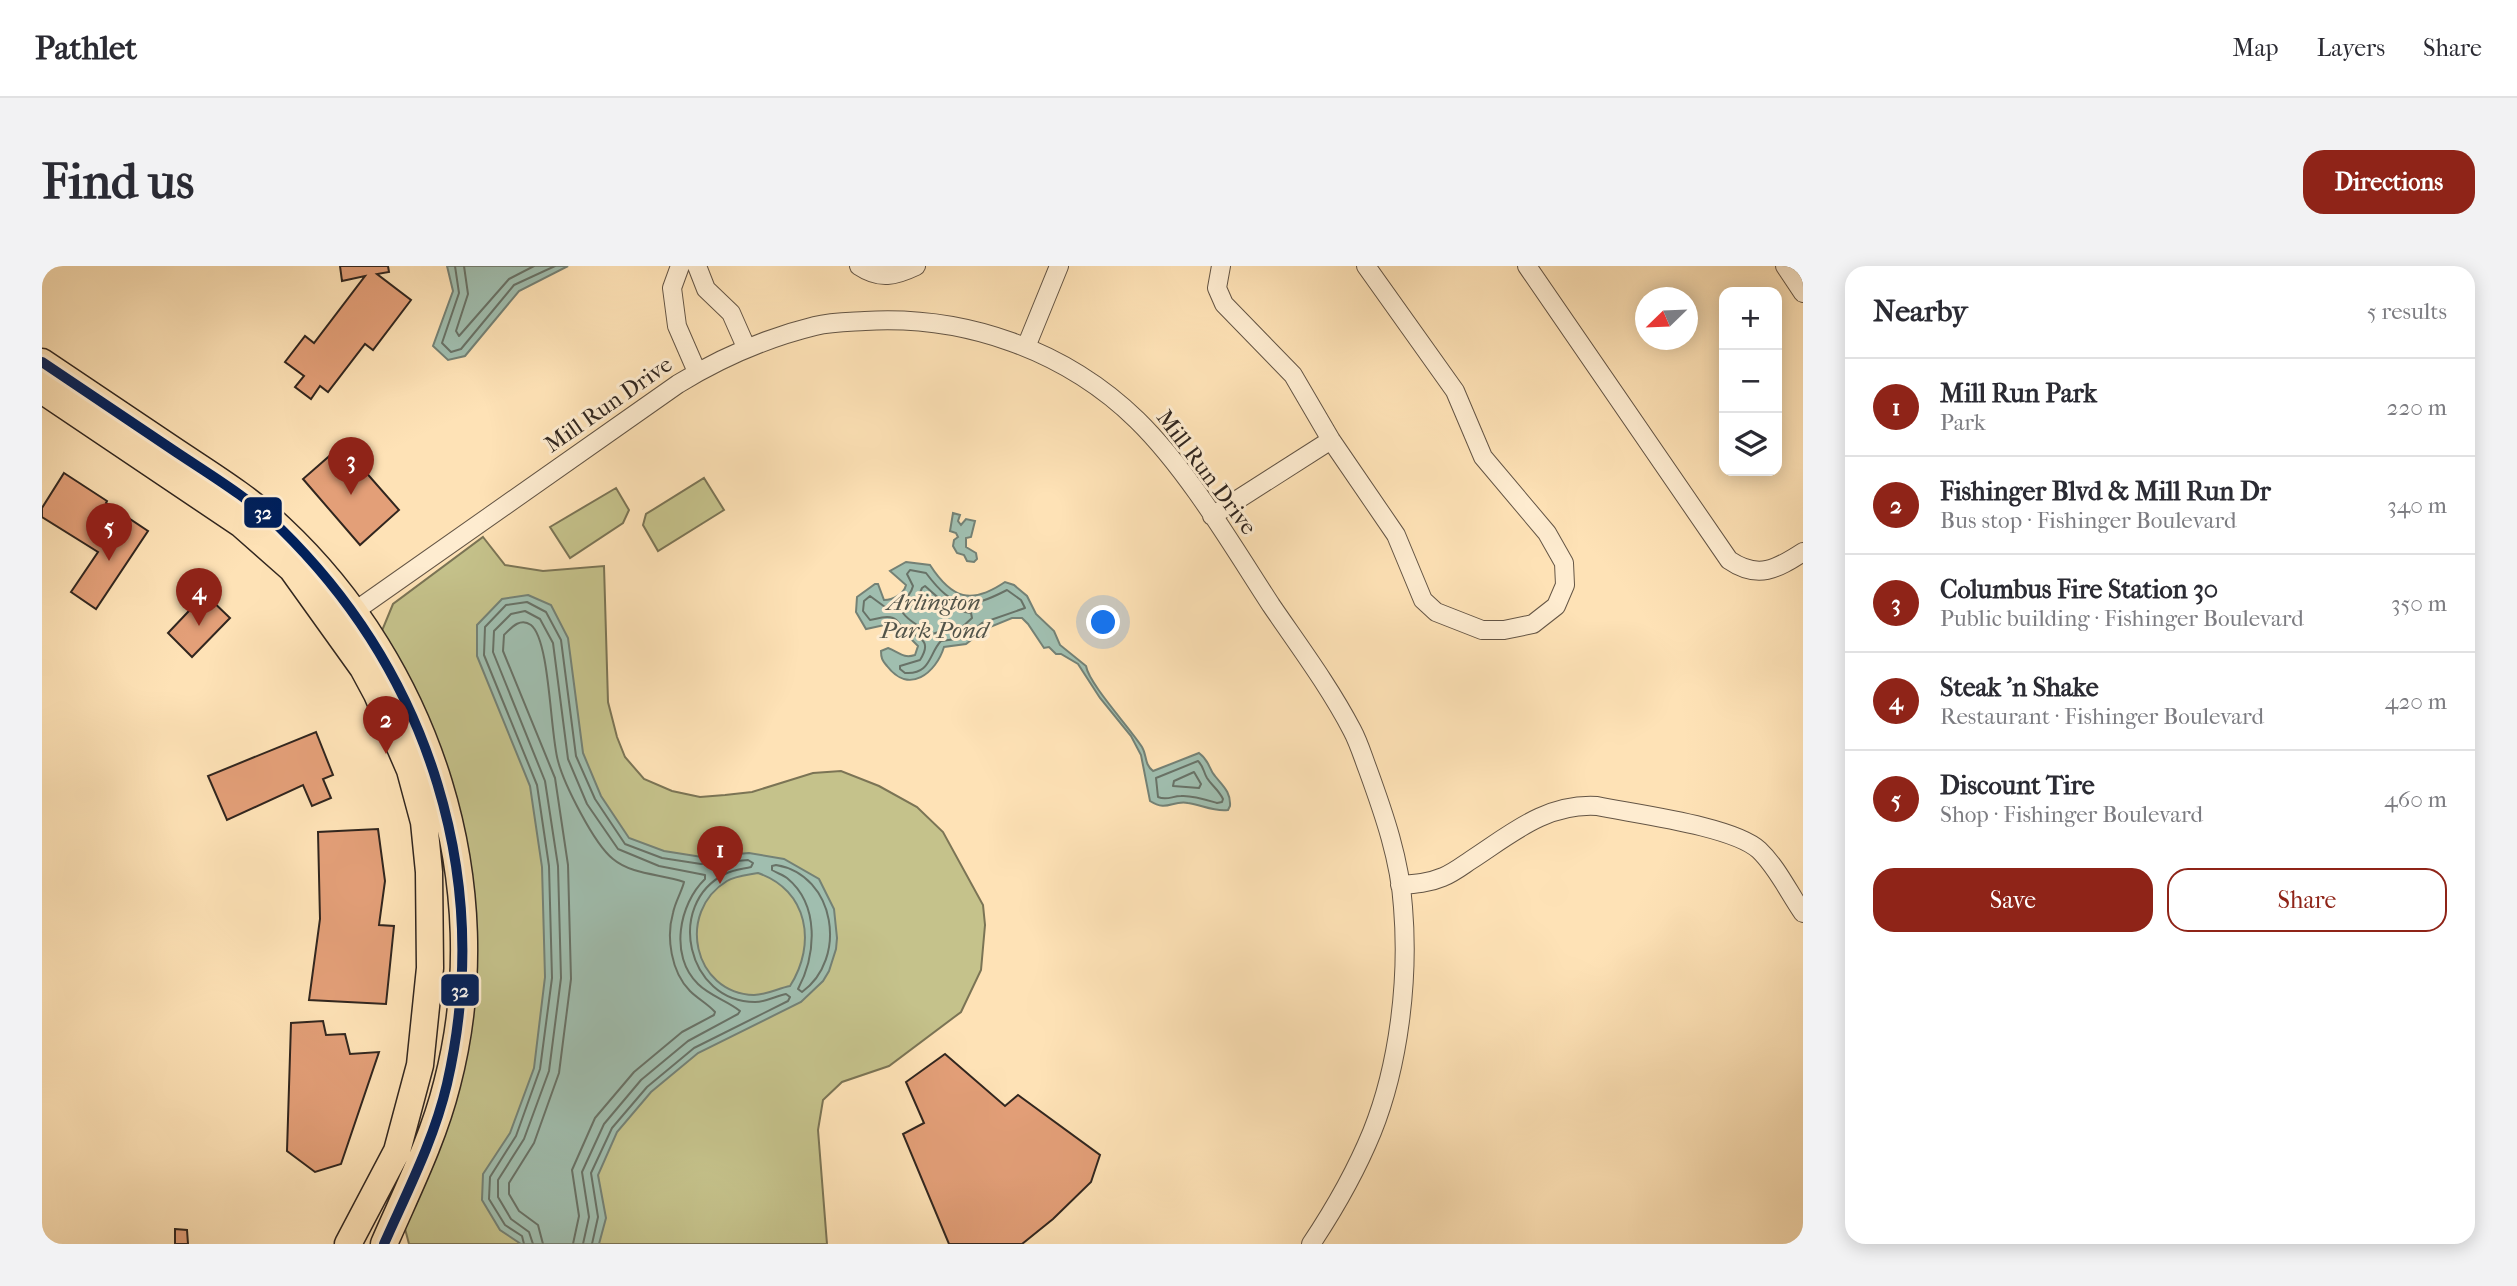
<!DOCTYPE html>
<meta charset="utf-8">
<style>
body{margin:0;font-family:"IM FELL French Canon",serif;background:#f2f2f3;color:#2b2b33}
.controls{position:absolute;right:21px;top:21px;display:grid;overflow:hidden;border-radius:14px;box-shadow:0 4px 18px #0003}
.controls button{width:63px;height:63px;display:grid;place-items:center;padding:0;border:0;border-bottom:2px solid #e1e1e2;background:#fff;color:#2b2b33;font:35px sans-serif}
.compass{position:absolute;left:1593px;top:21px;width:63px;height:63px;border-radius:50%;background:#fff;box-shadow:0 4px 18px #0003;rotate:247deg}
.you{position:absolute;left:1062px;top:357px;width:24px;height:24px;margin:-18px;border:5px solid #fff;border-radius:50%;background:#1a73e8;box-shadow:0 0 0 10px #1a73e833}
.badge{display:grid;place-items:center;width:46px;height:46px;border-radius:50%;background:#8f2418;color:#fff;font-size:23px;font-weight:700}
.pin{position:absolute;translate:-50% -58px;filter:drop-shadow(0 2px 4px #0008)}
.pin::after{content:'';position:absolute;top:37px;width:24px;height:21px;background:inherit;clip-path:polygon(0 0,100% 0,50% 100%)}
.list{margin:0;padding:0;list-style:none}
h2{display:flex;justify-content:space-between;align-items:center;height:91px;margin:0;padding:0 28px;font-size:30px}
h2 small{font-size:23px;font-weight:400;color:#7c7c81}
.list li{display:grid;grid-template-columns:46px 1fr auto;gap:21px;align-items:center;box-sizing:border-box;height:98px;padding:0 28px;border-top:2px solid #e1e1e2}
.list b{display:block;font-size:26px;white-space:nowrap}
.list p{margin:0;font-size:23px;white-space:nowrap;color:#7c7c81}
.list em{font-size:23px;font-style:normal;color:#7c7c81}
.actions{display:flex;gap:14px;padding:21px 28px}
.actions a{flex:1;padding:16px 0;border:2px solid #8f2418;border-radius:21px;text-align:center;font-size:24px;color:#8f2418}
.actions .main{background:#8f2418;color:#fff}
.icon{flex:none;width:38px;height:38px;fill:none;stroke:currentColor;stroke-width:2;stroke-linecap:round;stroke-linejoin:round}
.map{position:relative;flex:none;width:1761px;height:978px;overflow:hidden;border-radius:21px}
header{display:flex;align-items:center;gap:42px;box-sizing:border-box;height:98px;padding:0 35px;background:#fff;border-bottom:2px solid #e1e1e2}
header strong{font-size:33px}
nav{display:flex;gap:38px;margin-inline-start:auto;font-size:24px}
.intro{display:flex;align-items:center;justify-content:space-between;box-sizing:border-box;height:168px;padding:0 42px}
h1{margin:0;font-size:49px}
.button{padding:18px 32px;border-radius:21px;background:#8f2418;color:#fff;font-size:24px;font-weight:700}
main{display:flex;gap:42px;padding:0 42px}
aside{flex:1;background:#fff;border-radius:21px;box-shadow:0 4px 18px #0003}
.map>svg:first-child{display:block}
</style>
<header>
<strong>Pathlet</strong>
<nav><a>Map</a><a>Layers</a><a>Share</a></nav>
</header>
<div class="intro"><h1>Find us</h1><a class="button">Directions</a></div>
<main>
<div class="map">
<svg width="1761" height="978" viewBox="0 0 1761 978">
<rect width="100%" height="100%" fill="#fee2b6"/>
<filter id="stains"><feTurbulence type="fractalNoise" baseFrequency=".00286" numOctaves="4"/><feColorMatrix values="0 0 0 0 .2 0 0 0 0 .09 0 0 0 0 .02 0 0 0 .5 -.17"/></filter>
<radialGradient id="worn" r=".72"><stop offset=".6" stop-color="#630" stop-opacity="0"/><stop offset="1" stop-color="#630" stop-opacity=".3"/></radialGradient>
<!-- green -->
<path fill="#c5c28b" stroke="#7b7455" stroke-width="2" d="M662 212 682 244 616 285 601 259 604 248Z
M574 222 587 244 581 257 528 292 508 261Z
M441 271 463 299 501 305 562 300 566 436 575 471 583 491 602 513 630 525 658 531 683 529 710 526 771 507 799 505 837 520 875 541 901 566 941 639 943 659 939 704 919 746 847 800 800 816 781 834 776 864 785 978H367L361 955 392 886 427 596 339 367 351 338Z"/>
<!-- water -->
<path fill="#a0beaf" stroke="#748175" stroke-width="2" fill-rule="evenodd" d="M405 0H526L477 25 423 90 406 94 391 80 411 25Z
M911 247 918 249 916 255 919 259 924 253 933 255 929 271 924 272V281L934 287 935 293 932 296 925 295 922 289 915 287 911 280 912 274 916 271 914 267 908 265Z
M864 296 888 299C910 333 929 339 963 316L972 319 985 330 994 348 1012 365 1018 379 1044 400C1047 418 1088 462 1100 481 1105 489 1102 498 1111 505L1157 487C1168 495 1166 502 1173 510 1181 520 1189 526 1188 540L1186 544C1172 546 1160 539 1146 537 1130 534 1125 546 1108 535L1099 489 1089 470 1058 432 1036 398 1019 388H1014L1007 381 1002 382 986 358 980 352H970L943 363 924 378 902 381C894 407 867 429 845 400 840 394 839 392 839 385L846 382C857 386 861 393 873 389L876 380 868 372 858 369 847 358 824 363 814 346 815 331 833 318H836L842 334C851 334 862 328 864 319L848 305Z
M486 329 509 339 526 372 541 487 559 530 587 572 622 585 660 591 707 587 742 593 777 613 792 643 795 672 794 683 787 705 781 715 759 736 656 787 609 826 575 866 556 909 564 952 557 978H479L458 964 440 934 441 908 468 867 492 802 503 711 500 601 488 520 435 390V359L460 333ZM716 607C766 624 775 678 748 720 737 722 724 729 712 729 651 727 634 646 685 615 693 610 706 609 716 607Z"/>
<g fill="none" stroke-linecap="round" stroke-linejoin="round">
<!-- shore -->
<path stroke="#687267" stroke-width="2" d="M413 0 417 27 400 77 409 86 419 83 472 19 513 0
M422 0 426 28 414 65 417 70 467 13 492 0
M868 304 884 307C912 344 926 344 965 324L979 334 983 342 940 357 922 372 899 375C887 387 889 409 863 407L858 403V400L878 394C891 374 877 372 863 364 858 361 857 354 851 352 843 349 835 353 828 354L821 345 822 335 828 330 843 341C855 341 868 332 871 320L865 308Z
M883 320C898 333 908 345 929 347L930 352 918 363 903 364 887 369C879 359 868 357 861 347L875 334 880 322Z
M1156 495C1162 501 1161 505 1165 512 1170 520 1176 523 1181 533L1180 536 1175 537C1165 534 1150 529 1139 530 1130 530 1125 535 1116 531L1114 512Z
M1152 506 1159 518 1157 522 1131 520 1132 515Z
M734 599C794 609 806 693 760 726L756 723C774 689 778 639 745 612 741 609 735 607 730 604V600Z
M482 978 480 970 463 959 447 933 448 911 474 870 498 803 510 712 507 600 495 519 442 389 443 361 464 339 485 336 504 346 519 374 534 490 553 533 583 578 620 592 659 598 706 594 711 597 709 601C701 603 691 604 683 608 623 638 645 736 713 736 724 736 734 730 744 728L748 731 746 735 652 782 605 821 570 862 549 907 556 951 550 978
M491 978 487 966 469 953 456 931V914L482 873 507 805 519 712 516 600 503 515 451 386 452 365 469 348 483 345 498 353 511 377 526 493 545 538 576 583 617 600 663 609V613C637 638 627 690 656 718 668 730 686 735 698 745L696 748 646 775 599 814 562 858 540 906 547 951 541 978
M501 978 496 959 477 945 467 928V917L492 877 517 807 529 713 526 599 513 512 461 385 462 369C469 362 478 351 489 359 508 374 508 467 516 495 522 518 552 578 571 593 590 609 620 608 642 616 640 625 633 636 631 647 624 671 629 706 648 725 656 733 666 738 673 746L672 749 640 766 592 806 553 852 530 904 537 950 531 978"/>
</g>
<!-- building -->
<path fill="#e39f78" stroke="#31261f" stroke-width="2" d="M298 0H346L347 6 335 8 369 34 331 84 323 78 286 126 278 120 269 133 253 121 262 110 243 96 263 70 272 77 323 10 300 15Z
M300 179 357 244 318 279 261 213Z
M22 207 65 235 64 237 106 265 54 343 29 326 56 286 0 251V242Z
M163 328 188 352 150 391 126 367Z
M274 466 291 509 281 513 289 532 270 540 261 519 185 554 166 510Z
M336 563 343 615 337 659 352 660 344 738 267 734 278 653 276 566Z
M281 755 284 769 303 768 308 788 337 786 299 898 273 906 245 885 249 757Z
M903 788 963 840 976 829 1058 889 1049 916 1011 953 980 978H907L861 868 882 857 864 816Z
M133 963 145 964 146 978H133Z"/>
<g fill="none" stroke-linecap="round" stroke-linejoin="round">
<!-- minor casing -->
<g stroke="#645545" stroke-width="20">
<path id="minor" d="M638 0 630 22 635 60 655 106
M655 0 664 23 689 47 704 81
M817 0C838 14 853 10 874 0
M1179 0 1175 22 1182 38 1251 109 1289 174 1354 269 1381 334 1394 346 1440 364H1462L1491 358 1514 340 1523 319 1522 297 1505 267 1441 191 1413 125 1324 0
M1485 0 1687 294C1716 314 1735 303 1761 286
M1743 0 1761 27
M984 81 1017 0
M1170 250 1289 174
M303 352 636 118C680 91 724 72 773 60 789 56 806 56 823 55 923 49 1023 84 1095 154 1146 204 1190 279 1229 339 1257 380 1287 420 1310 464 1317 477 1321 491 1326 504 1342 548 1358 594 1361 641 1367 713 1357 799 1330 866 1314 905 1293 942 1269 978
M1358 619C1373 618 1387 617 1401 611 1411 607 1420 600 1429 594 1469 568 1504 537 1555 540 1593 548 1691 560 1717 584 1735 601 1747 627 1761 647"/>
</g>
<!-- primary casing -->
<g stroke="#31261f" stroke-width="29">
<path id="primary" d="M0 96C44 126 89 156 134 186 170 210 206 232 238 262 387 401 457 619 405 818 391 874 365 925 342 978
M0 124 199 258 250 303 321 402 335 428 368 504 382 556 387 606 388 702 378 799 355 885 306 978"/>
</g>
<!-- minor -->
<use href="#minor" stroke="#feecd0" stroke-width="18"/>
<!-- primary -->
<use href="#primary" stroke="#fee2b6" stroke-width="26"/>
<!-- bus-1 casing -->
<g stroke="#feecd0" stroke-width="16">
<path id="bus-1" d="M0 96C44 126 89 156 134 186 170 210 207 232 238 262 388 409 452 612 405 818 392 874 365 926 342 978"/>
</g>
<!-- bus-1 -->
<use href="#bus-1" stroke="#00205b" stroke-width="10"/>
</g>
<g text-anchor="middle" stroke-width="6" stroke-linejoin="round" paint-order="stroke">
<!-- street labels -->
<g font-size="23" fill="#31261f" stroke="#feecd0">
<text transform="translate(566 138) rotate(-35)" y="8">Mill Run Drive</text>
<text transform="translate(1165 206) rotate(53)" y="8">Mill Run Drive</text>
</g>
<!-- water labels -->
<g font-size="24" font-style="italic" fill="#52544a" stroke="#feecd0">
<text x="892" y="344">Arlington<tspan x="892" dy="28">Park Pond</tspan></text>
</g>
</g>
<g stroke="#feecd0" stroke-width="2.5">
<rect x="201" y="230" width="40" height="33" rx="7" fill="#00205b"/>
<rect x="398" y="707" width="40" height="34" rx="7" fill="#00205b"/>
</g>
<g font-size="19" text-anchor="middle" font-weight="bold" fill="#fff">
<text x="221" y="253">32</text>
<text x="418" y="731">32</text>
</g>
<rect width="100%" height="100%" filter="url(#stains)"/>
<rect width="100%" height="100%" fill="url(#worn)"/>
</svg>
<div class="controls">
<button>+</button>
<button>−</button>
<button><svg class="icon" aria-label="layers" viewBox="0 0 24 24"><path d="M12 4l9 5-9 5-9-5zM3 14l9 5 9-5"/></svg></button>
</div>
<svg class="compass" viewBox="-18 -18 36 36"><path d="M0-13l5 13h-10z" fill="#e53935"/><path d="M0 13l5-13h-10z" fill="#7c7c81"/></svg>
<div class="you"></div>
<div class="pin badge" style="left:678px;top:618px">1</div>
<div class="pin badge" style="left:344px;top:488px">2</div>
<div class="pin badge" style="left:309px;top:229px">3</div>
<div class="pin badge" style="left:157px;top:360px">4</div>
<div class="pin badge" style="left:67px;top:295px">5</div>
</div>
<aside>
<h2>Nearby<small>5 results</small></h2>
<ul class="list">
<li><span class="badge">1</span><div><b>Mill Run Park</b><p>Park</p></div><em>220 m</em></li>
<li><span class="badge">2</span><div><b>Fishinger Blvd &amp; Mill Run Dr</b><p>Bus stop · Fishinger Boulevard</p></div><em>340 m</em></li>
<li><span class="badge">3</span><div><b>Columbus Fire Station 30</b><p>Public building · Fishinger Boulevard</p></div><em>350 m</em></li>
<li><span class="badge">4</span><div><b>Steak 'n Shake</b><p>Restaurant · Fishinger Boulevard</p></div><em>420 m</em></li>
<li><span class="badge">5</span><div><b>Discount Tire</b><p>Shop · Fishinger Boulevard</p></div><em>460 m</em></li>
</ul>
<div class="actions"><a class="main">Save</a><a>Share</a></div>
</aside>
</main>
